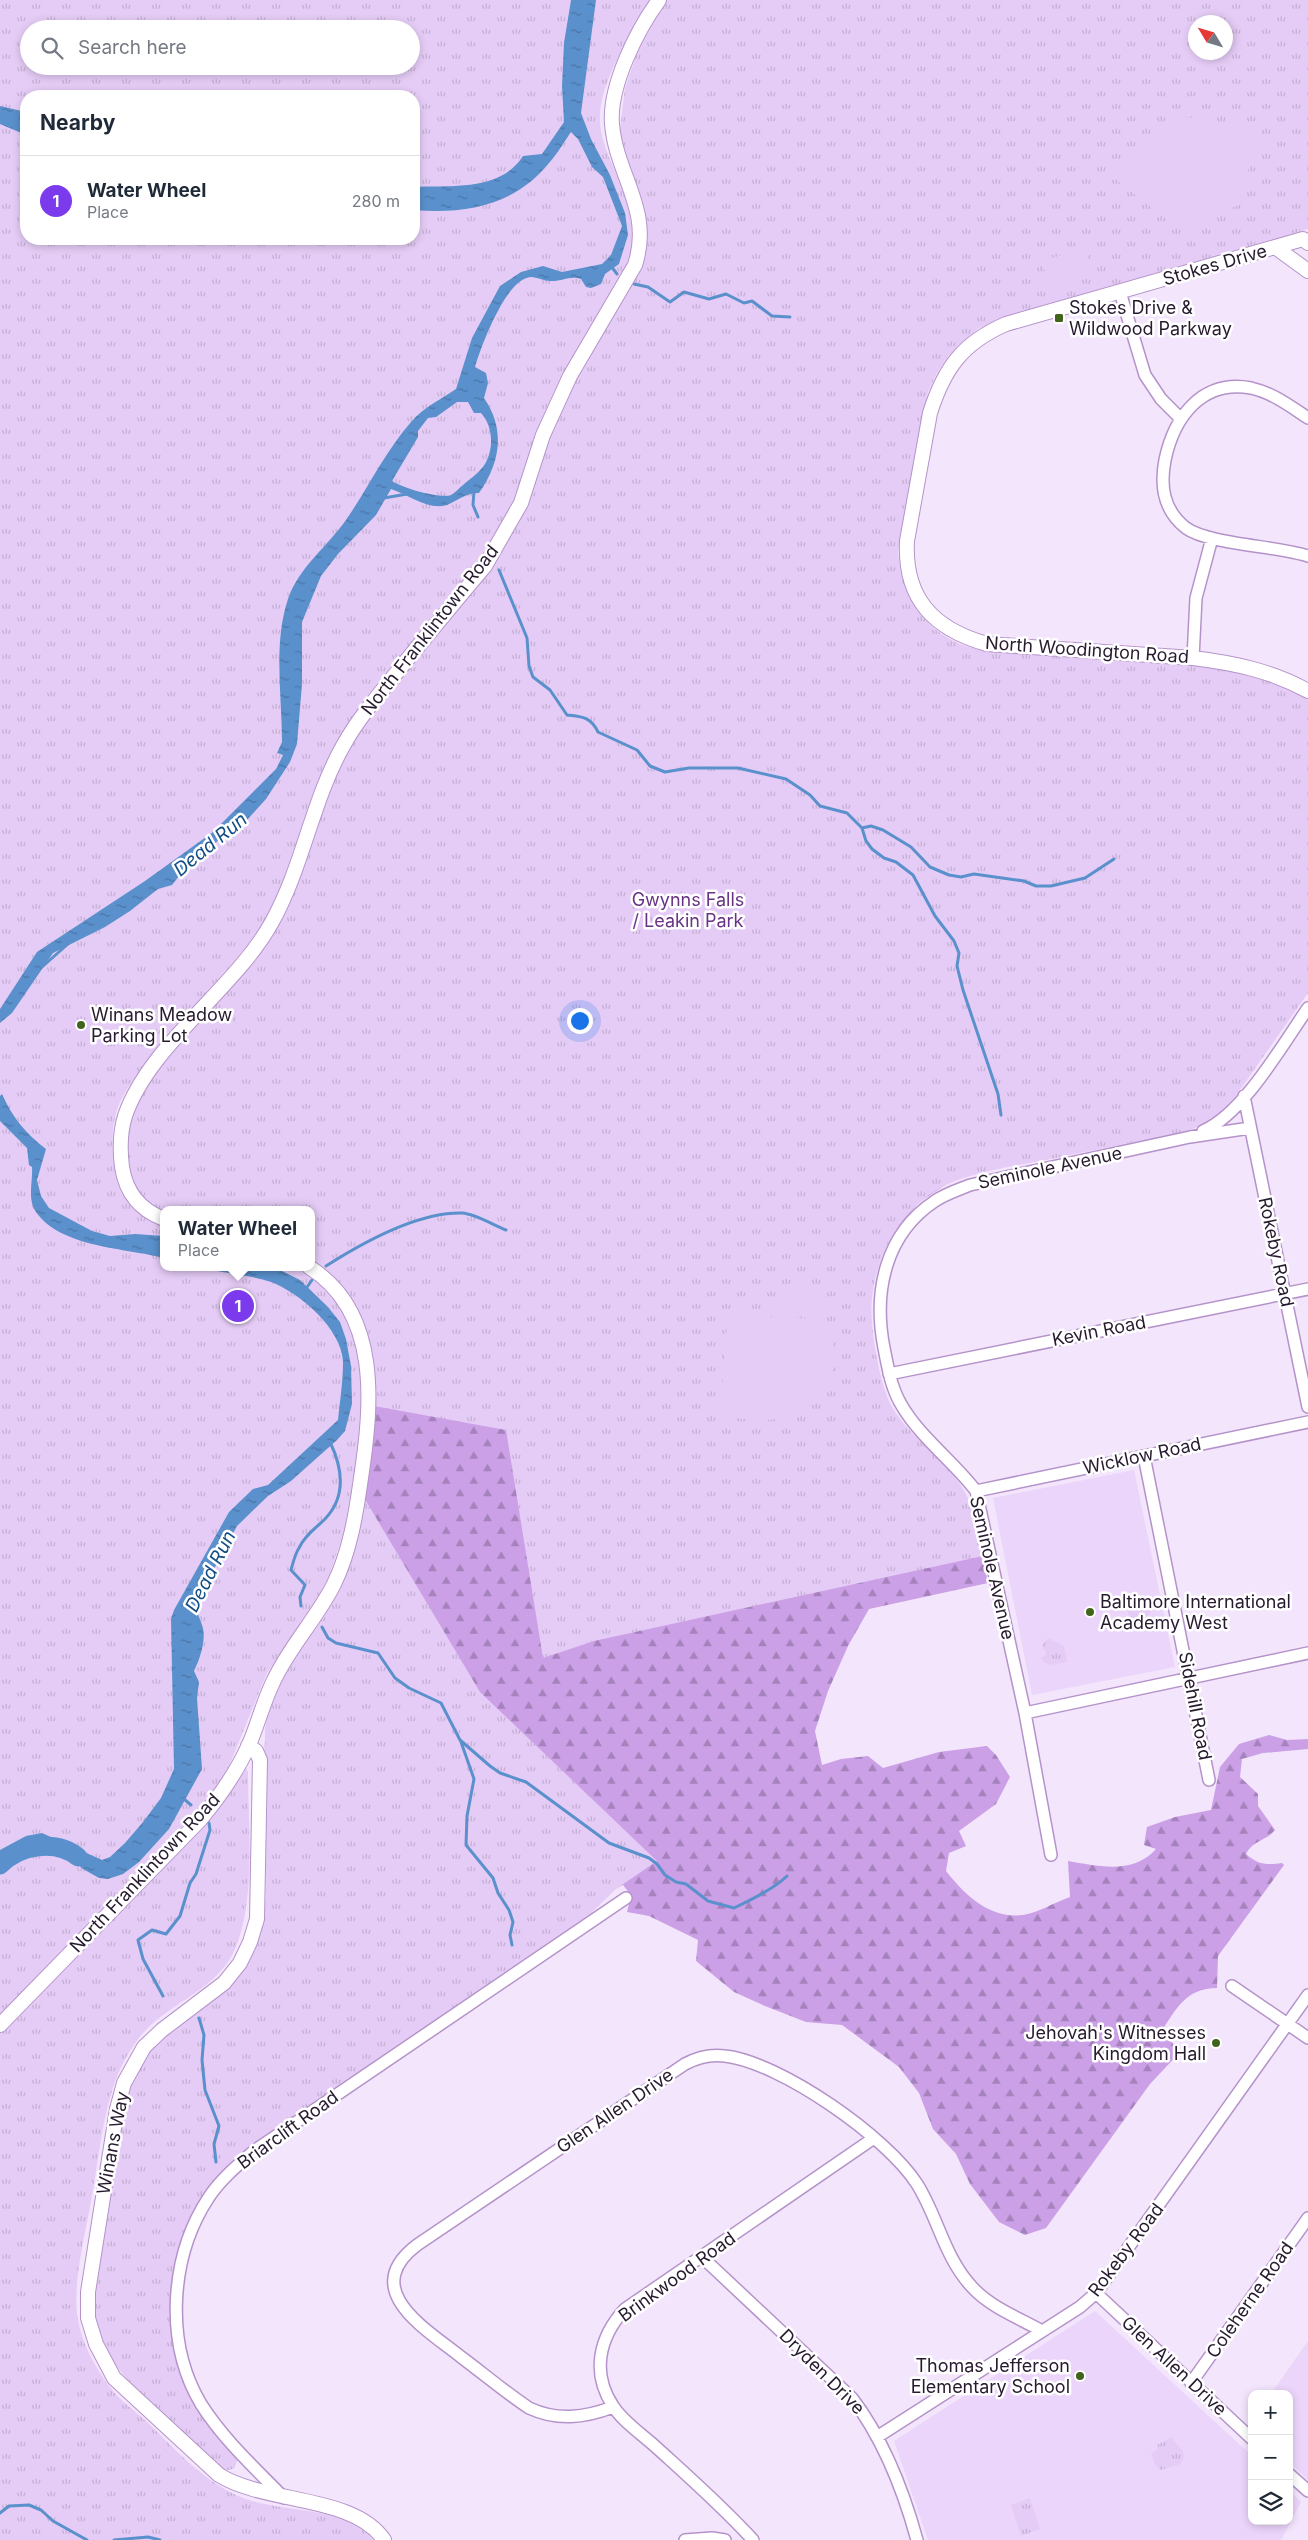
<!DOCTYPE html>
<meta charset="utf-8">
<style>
body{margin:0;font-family:Inter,sans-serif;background:#f6f6f7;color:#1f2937}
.controls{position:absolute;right:15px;bottom:15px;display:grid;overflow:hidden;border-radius:10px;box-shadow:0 2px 8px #0003}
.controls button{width:45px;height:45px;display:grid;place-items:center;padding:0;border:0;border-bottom:1px solid #e0e1e3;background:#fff;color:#1f2937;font:25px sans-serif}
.compass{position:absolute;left:1188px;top:15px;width:45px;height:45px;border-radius:50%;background:#fff;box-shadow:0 2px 8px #0003;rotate:308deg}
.you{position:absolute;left:579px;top:1020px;width:18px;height:18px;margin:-12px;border:4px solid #fff;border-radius:50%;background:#1a73e8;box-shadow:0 0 0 8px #1a73e833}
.badge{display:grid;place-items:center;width:32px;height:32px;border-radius:50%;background:#7c3aed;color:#fff;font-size:16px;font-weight:700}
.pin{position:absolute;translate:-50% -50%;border:2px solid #fff;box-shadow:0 1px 5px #0006}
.popup{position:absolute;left:160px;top:1206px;width:155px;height:65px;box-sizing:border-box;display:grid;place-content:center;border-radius:10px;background:#fff;filter:drop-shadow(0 1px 4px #0005);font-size:16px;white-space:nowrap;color:#747a83}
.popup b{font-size:19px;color:#1f2937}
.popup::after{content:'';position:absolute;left:50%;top:100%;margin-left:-10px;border:10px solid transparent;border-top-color:#fff}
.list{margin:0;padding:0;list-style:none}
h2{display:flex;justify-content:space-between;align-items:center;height:65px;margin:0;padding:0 20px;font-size:21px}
h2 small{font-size:16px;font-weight:400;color:#747a83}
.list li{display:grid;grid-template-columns:32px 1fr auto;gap:15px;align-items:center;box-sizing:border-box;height:90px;padding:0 20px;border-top:1px solid #e0e1e3}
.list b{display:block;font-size:19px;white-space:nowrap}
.list p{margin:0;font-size:16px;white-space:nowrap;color:#747a83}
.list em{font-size:16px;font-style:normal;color:#747a83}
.icon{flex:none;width:28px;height:28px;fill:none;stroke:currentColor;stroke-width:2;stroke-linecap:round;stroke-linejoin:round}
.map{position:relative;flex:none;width:1308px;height:2540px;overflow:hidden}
.search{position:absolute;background:#fff;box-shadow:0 2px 8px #0003;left:20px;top:20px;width:400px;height:55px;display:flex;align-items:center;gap:12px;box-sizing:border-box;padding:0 18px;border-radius:28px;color:#747a83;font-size:19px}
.panel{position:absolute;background:#fff;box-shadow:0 2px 8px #0003;left:20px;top:90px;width:400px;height:155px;border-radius:20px}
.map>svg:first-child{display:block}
</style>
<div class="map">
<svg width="1308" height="2540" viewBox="0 0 1308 2540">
<defs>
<pattern id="forest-firs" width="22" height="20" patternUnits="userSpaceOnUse" patternTransform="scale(1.25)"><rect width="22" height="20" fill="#cba0e6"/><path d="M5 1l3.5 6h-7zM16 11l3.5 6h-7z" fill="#a582bb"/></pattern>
<pattern id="park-tufts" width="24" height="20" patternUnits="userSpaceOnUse" patternTransform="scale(1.25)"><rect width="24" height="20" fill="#e5ccf6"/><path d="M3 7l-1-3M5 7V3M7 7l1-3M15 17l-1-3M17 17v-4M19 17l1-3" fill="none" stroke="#c4afd3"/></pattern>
<pattern id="water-ripples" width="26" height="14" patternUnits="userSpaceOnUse" patternTransform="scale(1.25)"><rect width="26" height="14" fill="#5a90cc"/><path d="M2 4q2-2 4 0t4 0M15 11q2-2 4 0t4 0" fill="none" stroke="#4a75a6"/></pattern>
</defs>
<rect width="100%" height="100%" fill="#f3e5fc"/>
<!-- built -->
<path fill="#ecd5fb" d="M1134 1470 1175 1667 1032 1695 993 1498Z
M1095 2311 1252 2456V2521H1289V2491L1301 2502 1281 2540H928L894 2441Z
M1308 2341V2480L1289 2462V2394H1271Z"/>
<!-- forest -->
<path fill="url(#forest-firs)" d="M1049 137 1045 163 1030 177 1036 198 1058 184 1069 181 1084 210 1069 238 1068 249 1037 260 1040 290 992 308 966 323 944 343 926 366 913 398 899 450 884 571 897 610 946 662 968 671 1044 678 1070 673 1086 658 1210 667 1257 676 1293 702 1308 721V945L1293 976 1234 1044 1231 1056 1233 1066 1219 1081 1198 1115 1165 1125 1149 1122 1111 1134 1031 1143 1014 1140 980 1108 965 1103 951 1108 944 1116 942 1125 972 1167 918 1203 892 1234 880 1239 864 1280C838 1264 805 1269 776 1273L755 1302 729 1311 719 1330 713 1425 738 1460 781 1479 837 1476 860 1469 894 1486 914 1468 936 1467 951 1502 973 1512 988 1583 869 1609 848 1646 828 1691 815 1731 822 1765 841 1759 868 1756 883 1768 939 1752 987 1746 996 1755 1010 1777 996 1804 959 1831 966 1846 949 1853 946 1871C965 1895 989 1919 1023 1915 1038 1913 1055 1902 1070 1897L1068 1861C1098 1866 1133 1875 1156 1849L1144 1845 1147 1827 1175 1817 1211 1810 1220 1767 1239 1744 1269 1735 1287 1740 1308 1739V1749L1263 1753 1242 1759 1240 1777 1258 1794V1806L1275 1830C1266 1841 1253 1840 1246 1854 1258 1865 1267 1865 1282 1863L1284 1865 1218 1956 1217 1988C1186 1988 1176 2009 1161 2032L1181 2051 1150 2084 1046 2228 1025 2235 999 2222 970 2184 956 2154 933 2129 919 2093 899 2067 842 2025 806 2022 765 2006 734 1992 696 1961 698 1940 649 1916 627 1912 631 1895 623 1885 617 1888C612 1886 604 1882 598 1882 584 1883 555 1940 523 1941L490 1971 476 1978 467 1991 411 2028 377 2054 251 2134 243 2147 226 2157 206 2179 189 2212 162 2284 166 2337 174 2350 183 2383 209 2427 237 2460 234 2468 229 2470 224 2469C188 2436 118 2383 101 2338 94 2318 95 2297 97 2277L126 2102C134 2077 143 2056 163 2038 184 2019 210 2007 229 1986 243 1971 251 1952 260 1933 268 1916 266 1891 266 1873 266 1840 266 1807 265 1774 265 1759 264 1742 266 1727 273 1670 316 1632 340 1582 357 1546 363 1503 367 1463 375 1394 382 1305 312 1263V1210H164V1212L143 1202 132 1186 125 1161 130 1114 141 1090 162 1062 271 932 285 907 326 791 344 751 371 711 489 564 525 505 544 446 566 391 625 293 644 251 643 238 792 205 923 163Z"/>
<!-- park -->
<path fill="url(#park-tufts)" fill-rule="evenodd" d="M0 0H652C632 37 598 79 600 123 603 166 647 208 631 253 613 302 578 343 555 390 536 426 527 466 512 504 504 524 489 547 476 565 432 627 372 678 335 745 305 799 295 862 266 917 256 938 239 956 223 974 201 999 180 1025 158 1050 145 1065 129 1083 120 1102 111 1122 112 1144 114 1165 116 1196 135 1216 164 1226V1267H297L323 1286 340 1307 351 1330 359 1360 362 1406 358 1455 344 1532 328 1579 313 1606 267 1673 229 1766 210 1798 0 2014ZM29 29H411V66H29ZM26 96H414V239H26Z
M665 0H1308V229L1024 311 979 328 949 355 937 373 928 392 898 552C902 592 918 624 956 642 964 647 976 648 986 651 1033 654 1080 658 1127 661 1190 665 1253 666 1308 700V993L1235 1097 1215 1117 1203 1125 1184 1132C1140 1141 1095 1150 1051 1159 1019 1165 985 1170 955 1181 907 1199 877 1249 872 1298 869 1324 879 1382 891 1405 910 1440 951 1461 968 1498 976 1516 979 1537 983 1556L594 1641 543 1658 506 1430 374 1406 367 1340 312 1263V1210H164V1212L143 1202 132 1186 125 1161 130 1114 141 1090 162 1062 271 932 344 751 371 711 489 564 544 446 566 391 644 251 620 129 625 88 638 50ZM1196 22H1226V52H1196Z
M363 1496 480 1692 657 1861 616 1889 590 1914 255 2142C195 2191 163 2252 172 2331 174 2348 177 2366 183 2382 195 2412 217 2436 237 2460L234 2468 229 2470 224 2469C188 2436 118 2383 101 2338 94 2318 95 2297 97 2277L126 2102 134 2076 145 2058 163 2038 212 2002 229 1986 242 1969 262 1930 266 1897 265 1728 273 1693 287 1664 325 1609Z
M1149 1603 1151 1611 1148 1616 1134 1619 1128 1615 1127 1607Z
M1048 1638 1064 1646 1067 1662 1051 1665 1043 1662 1041 1657 1045 1656 1046 1652 1042 1646Z
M242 1767H246L248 1772C248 1825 256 1900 235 1949 218 1989 171 2002 144 2032 136 2041 127 2055 122 2065 103 2105 100 2153 92 2196 86 2232 70 2290 79 2325 84 2347 96 2369 110 2387 119 2400 134 2410 146 2421 178 2452 209 2488 252 2501 289 2512 348 2508 373 2540H0V2030Z
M1171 2437 1183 2451 1184 2458 1180 2464 1161 2470 1156 2466 1151 2454 1158 2448 1157 2445Z
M1030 2498 1040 2529 1021 2536 1011 2505Z"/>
<!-- pitch -->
<path fill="#e5ccf6" d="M1197 117 1258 134 1239 205 1178 228 1114 178C1137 151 1159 118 1197 117Z
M1085 248 1093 274 1049 287 1042 261Z
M781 1287 825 1289 824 1316 779 1314Z
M737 1316 824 1319C829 1329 833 1338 834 1348 838 1377 817 1410 789 1417 767 1423 742 1418 720 1417L727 1324Z"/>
<!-- water -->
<path fill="url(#water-ripples)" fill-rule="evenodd" d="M571 0H596L581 113 591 139 610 175 625 213 628 235 619 264 605 274 601 284 591 288 586 287 581 279C570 275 561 282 550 281 544 281 537 277 531 277 506 278 481 347 475 367L486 373 488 383 484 398C506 430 500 463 479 493 465 493 459 500 447 505 429 511 407 494 391 489L376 515 338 554 321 576 302 622V684L297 744 290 762 266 799 239 829 220 839 183 871 172 885 158 889 130 911 105 927 53 953 12 1013 0 1023V1009L37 952 145 881 213 832 276 769 283 755 277 753 282 742C282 695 273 644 288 599 299 567 327 547 346 520 368 488 385 452 411 422 423 408 441 399 456 389L472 338 500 286 521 272 543 266 562 272 602 264 611 255 622 226 603 177 592 167 578 139 571 132C564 142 558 153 549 163 514 206 466 214 414 210V187C451 185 500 192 523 156L542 154 564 122 562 86 564 43ZM457 402H468L474 413H481C492 425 494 445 487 460 483 470 471 478 463 485 459 488 455 493 451 495 440 499 402 488 392 481L418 437V431L428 418 436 417Z
M0 106 26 112V135L0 124Z
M2 1094C12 1117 26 1134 46 1149L37 1180 41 1196 49 1208 92 1231 110 1236 135 1234 164 1236V1258C127 1248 61 1248 36 1212 27 1199 33 1182 32 1167L29 1165 27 1148 0 1121V1096Z
M200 1267H274L300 1280 328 1307 340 1322 346 1339 351 1366 352 1404 345 1431 337 1440 291 1481 268 1496 237 1526 200 1595C194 1611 197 1610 202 1625 207 1638 200 1659 194 1671L199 1682 197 1698 202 1769 169 1829 139 1862 123 1874 108 1879 99 1878 83 1869 63 1851 50 1846 34 1844 20 1850 9 1858 0 1869V1850L26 1836 42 1833 102 1860 110 1857 125 1843 143 1822 161 1798 174 1769 171 1619 174 1610 229 1512 253 1489 268 1485 338 1420C340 1401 343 1381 343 1362 342 1329 300 1293 271 1282 248 1274 223 1274 200 1267Z"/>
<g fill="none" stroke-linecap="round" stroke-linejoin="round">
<!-- stream -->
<path stroke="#5a90cc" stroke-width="3" d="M611 266 617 274
M634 284 648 287 670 302 684 292 709 299 726 294 744 303 752 301 772 316 790 317
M474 491 473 505 478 517
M384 498 407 494
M499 570 527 638 529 666 533 677 550 690 567 715C583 717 591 717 598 732L637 750 650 766 665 772 689 768H738L786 779 810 795 820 806 847 813 862 828 866 841 872 849 884 858 896 862 913 875 935 916 954 941 959 953 957 966 963 990 998 1094 1001 1115
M862 828 871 826 883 830 911 847 930 867 949 875 961 877 974 874 1024 881 1036 886H1051L1085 878 1114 859
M42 967 69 943
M326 1266C362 1243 418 1212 462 1213 476 1214 493 1225 506 1230
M305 1290 312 1280
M301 1606 300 1597 305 1585 291 1570C293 1563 295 1554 299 1548 305 1535 316 1528 325 1519 347 1496 342 1467 330 1442
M322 1627 328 1638 336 1643 378 1653 395 1678 409 1688 441 1703 460 1740 490 1766 500 1773 526 1782 609 1843 649 1858 657 1864 665 1875 676 1882 686 1884 708 1901 734 1908C749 1901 776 1887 787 1876
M461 1742 474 1779 467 1816 466 1845 493 1878 498 1893 509 1910 513 1922 510 1935 512 1945
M184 1799 191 1805
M163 1996 143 1959 138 1940 152 1930 166 1934 180 1916 190 1883 196 1874 210 1830 209 1823
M199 2018 204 2035 202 2060 205 2090 219 2126 214 2144 216 2162
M0 2513 9 2506 29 2505 41 2510 53 2521 87 2540
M114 2540 148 2537 160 2540"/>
<!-- river -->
<path stroke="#5a90cc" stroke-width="19" d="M0 1865C19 1845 56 1839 78 1857"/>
<!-- minor casing -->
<g stroke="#b593ca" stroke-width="14">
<path id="minor" d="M1120 292 1145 375 1161 399 1180 418
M1308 418C1290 406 1273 393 1251 388 1202 379 1174 417 1165 460 1160 486 1163 510 1186 528 1208 544 1277 546 1308 556
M1193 658 1196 598 1212 538
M1244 1096 1308 1407
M1203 1131C1243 1114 1283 1044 1308 1008
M889 1374 1308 1289
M1144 1456 1209 1780
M976 1491 1308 1422
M1025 1713 1308 1653
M1051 1855 1025 1713 976 1491C953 1461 921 1438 902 1406 891 1388 888 1368 884 1348 873 1292 885 1234 935 1201 945 1194 958 1190 970 1185L1190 1137 1250 1128
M1232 1986 1308 2038
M702 2257 852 2398C884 2440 903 2489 917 2540
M1096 2293 1252 2439
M1191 2383 1308 2218
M613 2407C584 2418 557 2421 529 2408 505 2392 484 2374 461 2357 426 2329 358 2290 417 2245L685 2064C698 2057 710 2054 725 2056 780 2062 887 2137 917 2184 938 2217 944 2257 972 2287 990 2307 1019 2318 1042 2331
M877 2437 1080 2307 1096 2293 1308 1995
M1289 2474 1308 2491
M284 2498C255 2468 223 2439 201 2404 164 2342 170 2256 209 2197 221 2179 238 2165 254 2151L626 1898
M685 2540 712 2538 725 2540
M753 2540C723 2507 690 2478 657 2448 643 2435 623 2422 613 2406 591 2373 599 2337 625 2309L874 2138"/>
</g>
<!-- tertiary casing -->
<g stroke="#b593ca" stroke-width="16">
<path id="tertiary" d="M1308 243 1303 239 1006 324C962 343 944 369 930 413L907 541C904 598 933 629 987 644L1193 658C1234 663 1272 671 1308 691
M1275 247 1308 271
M164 1219C140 1210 126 1193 122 1167 120 1151 120 1132 125 1116 149 1045 236 988 272 922 303 866 312 801 343 746 359 717 381 692 402 666 429 633 457 599 485 566L521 503 543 435 570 376 635 265C653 210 616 175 612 124 609 86 637 30 659 0
M248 1746 256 1751 260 1760 257 1919 250 1942 240 1963 224 1983 162 2030 144 2047 124 2083 117 2109 88 2292V2318L96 2344 114 2378 219 2475C266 2504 354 2495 384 2540
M0 2025 200 1820C220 1796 239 1769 251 1740 259 1720 264 1700 274 1680 290 1646 317 1618 334 1584 350 1551 356 1514 361 1478 372 1405 381 1312 309 1267"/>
</g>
<!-- minor -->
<use href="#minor" stroke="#fff" stroke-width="11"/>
<!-- tertiary -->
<use href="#tertiary" stroke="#fff" stroke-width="14"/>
</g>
<!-- markers -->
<g fill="#41641c" stroke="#fff" stroke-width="2">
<rect x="1054" y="313" width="10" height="10" rx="2.5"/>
<circle cx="81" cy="1025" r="5"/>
<circle cx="1090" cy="1612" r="5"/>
<circle cx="1216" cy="2043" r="5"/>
<circle cx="1080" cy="2376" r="5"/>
</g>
<g text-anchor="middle" stroke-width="5" stroke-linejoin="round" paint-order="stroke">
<!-- street labels -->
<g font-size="18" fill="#271a2f" stroke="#fff">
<text transform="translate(1215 265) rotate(-16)" y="6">Stokes Drive</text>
<text transform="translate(430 630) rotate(-52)" y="6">North Franklintown Road</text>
<text transform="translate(1087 650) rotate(4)" y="6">North Woodington Road</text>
<text transform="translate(1050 1168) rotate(-12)" y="6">Seminole Avenue</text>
<text transform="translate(1276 1252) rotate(78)" y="6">Rokeby Road</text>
<text transform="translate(1099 1331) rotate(-11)" y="6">Kevin Road</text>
<text transform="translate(1142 1456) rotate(-12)" y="6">Wicklow Road</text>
<text transform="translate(992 1568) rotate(77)" y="6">Seminole Avenue</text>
<text transform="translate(1195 1706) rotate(79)" y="6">Sidehill Road</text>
<text transform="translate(145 1873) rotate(-47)" y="6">North Franklintown Road</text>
<text transform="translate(615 2111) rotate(-34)" y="6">Glen Allen Drive</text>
<text transform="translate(288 2130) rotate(-36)" y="6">Briarclift Road</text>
<text transform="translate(113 2143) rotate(-79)" y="6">Winans Way</text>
<text transform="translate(1126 2250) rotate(-53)" y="6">Rokeby Road</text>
<text transform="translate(677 2277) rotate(-36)" y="6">Brinkwood Road</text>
<text transform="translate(1250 2300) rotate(-55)" y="6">Coleherne Road</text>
<text transform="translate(1174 2366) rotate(43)" y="6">Glen Allen Drive</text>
<text transform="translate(822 2372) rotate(45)" y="6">Dryden Drive</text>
</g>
<!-- poi labels -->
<g font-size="18" fill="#271a2f" stroke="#fff" text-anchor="start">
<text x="1069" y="314">Stokes Drive &amp;<tspan x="1069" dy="21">Wildwood Parkway</tspan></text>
<text x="91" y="1021">Winans Meadow<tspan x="91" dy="21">Parking Lot</tspan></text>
<text x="1100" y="1608">Baltimore International<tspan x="1100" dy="21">Academy West</tspan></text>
<text x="1206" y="2039" text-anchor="end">Jehovah's Witnesses<tspan x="1206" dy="21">Kingdom Hall</tspan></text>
<text x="1070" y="2372" text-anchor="end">Thomas Jefferson<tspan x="1070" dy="21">Elementary School</tspan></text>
</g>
<!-- park labels -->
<g font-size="18" fill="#683385" stroke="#fff">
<text x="688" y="906">Gwynns Falls<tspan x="688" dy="21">/ Leakin Park</tspan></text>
</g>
<!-- water labels -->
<g font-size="19" font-style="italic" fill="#144e86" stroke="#fff">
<text transform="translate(210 844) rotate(-39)" y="7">Dead Run</text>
<text transform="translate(210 1571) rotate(-63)" y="7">Dead Run</text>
</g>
</g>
</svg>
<div class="controls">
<button>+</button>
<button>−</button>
<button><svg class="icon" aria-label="layers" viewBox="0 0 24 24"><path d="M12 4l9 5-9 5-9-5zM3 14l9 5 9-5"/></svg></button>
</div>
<svg class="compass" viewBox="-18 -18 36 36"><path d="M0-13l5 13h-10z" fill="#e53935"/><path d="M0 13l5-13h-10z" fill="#747a83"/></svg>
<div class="you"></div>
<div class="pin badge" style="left:238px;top:1306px">1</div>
<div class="popup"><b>Water Wheel</b>Place</div>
<div class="search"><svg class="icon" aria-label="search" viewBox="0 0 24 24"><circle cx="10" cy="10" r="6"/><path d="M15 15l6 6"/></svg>Search here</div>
<section class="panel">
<h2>Nearby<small></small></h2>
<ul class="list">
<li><span class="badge">1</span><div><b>Water Wheel</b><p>Place</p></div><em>280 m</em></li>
</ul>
</section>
</div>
